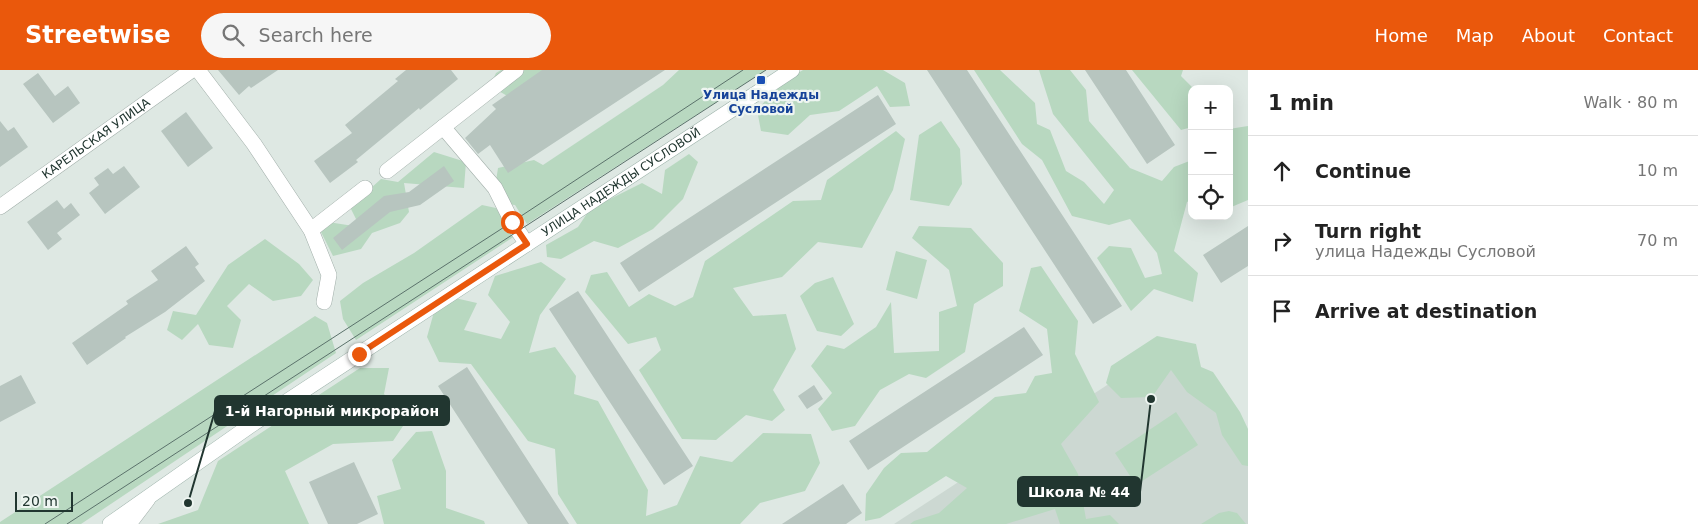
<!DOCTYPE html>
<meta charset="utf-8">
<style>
body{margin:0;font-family:"DejaVu Sans",sans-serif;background:#f6f6f6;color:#222}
.controls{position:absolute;right:15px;top:15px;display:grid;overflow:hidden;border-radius:10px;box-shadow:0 5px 20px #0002}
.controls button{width:45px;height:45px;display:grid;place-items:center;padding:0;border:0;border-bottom:1px solid #e0e0e0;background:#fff;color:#222;font:25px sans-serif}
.scale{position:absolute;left:15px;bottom:12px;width:58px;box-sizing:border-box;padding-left:5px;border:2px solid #213630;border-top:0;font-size:14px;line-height:18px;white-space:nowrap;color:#213630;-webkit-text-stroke:4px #eef5f1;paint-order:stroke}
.stop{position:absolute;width:15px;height:15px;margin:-11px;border:4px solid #ea580c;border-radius:50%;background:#fff}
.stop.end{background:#ea580c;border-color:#fff;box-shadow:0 1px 5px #0008}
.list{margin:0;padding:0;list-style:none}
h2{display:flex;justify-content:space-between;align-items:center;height:65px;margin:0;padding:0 20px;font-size:21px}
h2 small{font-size:16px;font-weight:400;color:#767676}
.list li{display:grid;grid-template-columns:32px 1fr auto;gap:15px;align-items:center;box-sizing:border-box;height:70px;padding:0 20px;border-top:1px solid #e0e0e0}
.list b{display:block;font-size:19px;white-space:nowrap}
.list p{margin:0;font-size:16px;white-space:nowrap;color:#767676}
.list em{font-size:16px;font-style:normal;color:#767676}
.icon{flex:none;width:28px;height:28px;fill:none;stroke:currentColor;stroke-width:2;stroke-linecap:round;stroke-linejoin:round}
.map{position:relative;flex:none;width:1248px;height:454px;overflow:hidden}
header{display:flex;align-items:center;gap:30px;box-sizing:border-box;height:70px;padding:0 25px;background:#ea580c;color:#fff}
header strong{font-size:24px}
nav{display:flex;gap:28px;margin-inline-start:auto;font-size:18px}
.search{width:350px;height:45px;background:#f6f6f6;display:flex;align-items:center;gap:12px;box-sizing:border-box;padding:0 18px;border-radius:28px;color:#767676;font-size:19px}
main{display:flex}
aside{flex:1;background:#fff}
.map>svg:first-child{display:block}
</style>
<header>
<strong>Streetwise</strong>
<div class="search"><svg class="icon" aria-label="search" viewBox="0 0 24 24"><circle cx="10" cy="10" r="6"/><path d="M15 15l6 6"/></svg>Search here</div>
<nav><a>Home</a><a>Map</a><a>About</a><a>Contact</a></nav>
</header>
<main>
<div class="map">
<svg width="1248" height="454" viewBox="0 0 1248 454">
<rect width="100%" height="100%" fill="#dee8e3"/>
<!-- built -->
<path fill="#ccd8d2" d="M1170 274 1248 377V454H894Z"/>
<!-- green -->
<path fill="#b8d8c0" d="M501 0H549L511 28 490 16 496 3Z
M679 0H766L527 154 515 135 507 134 496 111 498 98 534 90 543 95 663 15Z
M803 0H883L905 13 910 36 890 37 877 16 839 41 810 45 788 65 761 61 757 40 781 13Z
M974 0H1000L1035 33 1037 54 1050 60 1066 101 1084 112 1104 134 1114 120 1053 44 1039 0H1070L1086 20 1089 51 1130 98 1162 111 1174 97 1192 90V129L1187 132 1174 181 1198 203 1193 232 1154 219 1131 241 1097 188 1109 176 1131 178 1145 208 1162 204 1157 183 1130 149 1109 155 1072 146 1042 90 1022 74Z
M1132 0H1183L1181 6 1194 19H1192V57L1181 60Z
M941 51 960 79 962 114 949 136 910 130 919 65Z
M1248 56V130L1229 138V59Z
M896 61 905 69 893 120 862 178 818 172 782 207 733 218 753 246 786 244 796 279 773 320 785 340 772 351 746 345 716 370 682 369 639 300 661 280 656 267 628 274 585 222 591 205 607 202 629 237 649 224 675 236 693 227 705 191 793 131 821 130 827 110Z
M434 82 466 92 464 118 404 113 409 142 400 153 372 163 361 179 333 186 320 160 328 152 360 157 350 137 381 109 398 112Z
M689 84 698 92 683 129 653 159 618 178 594 171 561 189 547 187 546 175 578 157 590 139 642 113 662 124 665 100Z
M482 135 496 138 515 166 356 270 343 249 340 231 363 213 414 183Z
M919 156 971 158 1003 193V216L974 234 965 282 926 308 909 304 880 320 855 356 832 361 818 339 832 323 811 296 827 275 844 279 876 257 891 232 894 283 939 281V242L957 236 949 200 912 168Z
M265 169 299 194 313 210 301 226 273 231 249 214 227 236 241 250 233 278 209 275 198 254 182 270 167 260 173 241 196 245 228 195Z
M896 181 927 190 917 229 886 220Z
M541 192 566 209 540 245 529 283 555 277 576 306 574 324 598 331 648 420 646 446 677 435 700 386 732 392 763 363 811 364 820 393 805 421 760 433 740 454H577L558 424 555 379 528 371 471 294 439 292 427 267 434 242 455 228 477 233 464 260 501 269 510 252 488 225 495 206Z
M1041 196 1078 251 1075 284 1099 332 1061 374 1078 404 1086 449 1110 445 1119 454H1060L1055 439 1006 454H910L914 451 939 443 967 418 946 406 880 448 865 451 866 424 884 398 901 383 927 382 995 327 1026 323 1035 306 1052 303 1047 259 1019 241 1031 198Z
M833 207 854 254 841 266 817 261 800 226 815 213Z
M315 246 327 253 336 283 81 454H0V452Z
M1157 266 1196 274 1201 297 1213 302 1240 342 1248 359V396L1242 395 1222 365 1216 343 1187 322 1171 300 1152 327 1121 328 1106 313 1111 296Z
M360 298H389L384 324 407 350 393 371 333 374 285 401 309 454H158L198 440 218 391Z
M1176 342 1198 375 1136 415 1115 383Z
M432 361 446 401V438L484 451 485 454H384L377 426 401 419 392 390 416 362Z
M1229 441 1237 443 1246 454H1201L1219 443Z"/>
<!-- building -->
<path fill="#b7c5bf" d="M218 0H278L251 18 249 16 239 25Z
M406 0H451L458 9 420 40 419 38 356 90 358 92 330 113 314 91 352 63 345 55 398 11 395 9Z
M542 0H665L508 103 490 75 478 84 465 68 496 39 492 35Z
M927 0H967L1122 236 1093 254Z
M1085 0H1126L1175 75 1147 94Z
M38 3 55 26 68 16 80 33 53 53 23 14Z
M878 25 896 54 639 222 620 193Z
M186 42 213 78 188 97 161 61Z
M0 51 8 61 14 57 28 77 0 97Z
M124 96 140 117 105 144 89 123 99 115 94 108 108 98 113 104Z
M444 96 454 111 420 135 390 142 342 180 333 168 384 126 409 122Z
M57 130 64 139 71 133 80 145 57 163 62 169 48 180 27 152Z
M1248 156V196L1221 213 1203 185Z
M186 176 199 194 195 197 205 211 165 242 125 267 126 268 87 295 72 273 128 234 126 231 158 210 151 201Z
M578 221 693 396 664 415 549 239Z
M1024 257 1043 285 868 400 849 371Z
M467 297 569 454H528L438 316Z
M21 305 36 333 0 352V316Z
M814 315 823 329 807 339 798 326Z
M354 392 378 444 357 454H328L309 412Z
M843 414 862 443 846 454H782Z"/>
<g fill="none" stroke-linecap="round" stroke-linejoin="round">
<!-- street casing -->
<g stroke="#a2afaa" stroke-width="16">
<g id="street">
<path d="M198 0 254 74 311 160 329 205 324 232"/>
<path d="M443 57 495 118 512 152 527 174"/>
<path d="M387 101 516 0"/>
<path id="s1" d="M0 137 192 0"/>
<path d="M311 160 365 118"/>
<path d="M129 454 148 429"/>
</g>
</g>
<!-- secondary casing -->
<g stroke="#9eb3ab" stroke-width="16">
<g id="secondary">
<path id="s2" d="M110 454 254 353 792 0"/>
</g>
</g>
<!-- street -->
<use href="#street" stroke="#fff" stroke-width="15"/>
<!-- secondary -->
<use href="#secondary" stroke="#fff" stroke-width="15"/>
<!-- tram -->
<path stroke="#5b726b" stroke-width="1" d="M45 454 512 152 743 0
M67 454 766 0"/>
</g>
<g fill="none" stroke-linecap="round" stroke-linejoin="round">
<!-- route -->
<path stroke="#ea580c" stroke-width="6" d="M359 284 527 174 512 152"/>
</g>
<!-- markers -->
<rect fill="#1a4fb4" stroke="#eef5f1" stroke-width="2" x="756" y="5" width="10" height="10" rx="2.5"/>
<g text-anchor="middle" stroke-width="4.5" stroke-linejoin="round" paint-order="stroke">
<!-- transit labels -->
<g font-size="12" font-weight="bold" fill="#164399" stroke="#eef5f1">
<text x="761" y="29">Улица Надежды<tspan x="761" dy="14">Сусловой</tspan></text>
</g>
<!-- street labels -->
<g font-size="12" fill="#213630" stroke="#eef5f1">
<text dy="4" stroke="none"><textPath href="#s1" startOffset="118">КАРЕЛЬСКАЯ УЛИЦА</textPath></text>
<text dy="4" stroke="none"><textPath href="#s2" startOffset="615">УЛИЦА НАДЕЖДЫ СУСЛОВОЙ</textPath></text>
</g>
</g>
<!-- callouts -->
<path fill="none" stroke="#213630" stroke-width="2" d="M188 433L215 341M1151 329L1140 422"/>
<g fill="#213630" stroke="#eef5f1" stroke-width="2">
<circle cx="188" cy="433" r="5"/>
<circle cx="1151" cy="329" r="5"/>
</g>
<g fill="#213630" stroke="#213630" stroke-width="2">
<rect x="215" y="326" width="234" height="29" rx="5"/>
<rect x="1018" y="407" width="122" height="29" rx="5"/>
</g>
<g font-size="14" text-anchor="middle" font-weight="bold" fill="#fff">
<text x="332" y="346">1-й Нагорный микрорайон</text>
<text x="1079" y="427">Школа № 44</text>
</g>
</svg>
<div class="controls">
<button>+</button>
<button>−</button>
<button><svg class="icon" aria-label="locate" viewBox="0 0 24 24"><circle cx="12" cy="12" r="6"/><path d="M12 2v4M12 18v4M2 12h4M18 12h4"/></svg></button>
</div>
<div class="scale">20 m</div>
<div class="stop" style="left:512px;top:152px"></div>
<div class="stop end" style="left:359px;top:284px"></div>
</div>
<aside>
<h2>1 min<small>Walk · 80 m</small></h2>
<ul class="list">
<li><svg class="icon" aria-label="ahead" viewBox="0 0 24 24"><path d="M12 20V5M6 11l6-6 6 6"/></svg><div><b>Continue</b></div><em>10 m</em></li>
<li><svg class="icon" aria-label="right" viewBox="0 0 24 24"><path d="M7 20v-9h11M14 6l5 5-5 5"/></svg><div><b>Turn right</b><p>улица Надежды Сусловой</p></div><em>70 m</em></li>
<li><svg class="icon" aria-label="arrive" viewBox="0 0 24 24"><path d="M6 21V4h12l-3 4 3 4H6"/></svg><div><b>Arrive at destination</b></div></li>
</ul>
</aside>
</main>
